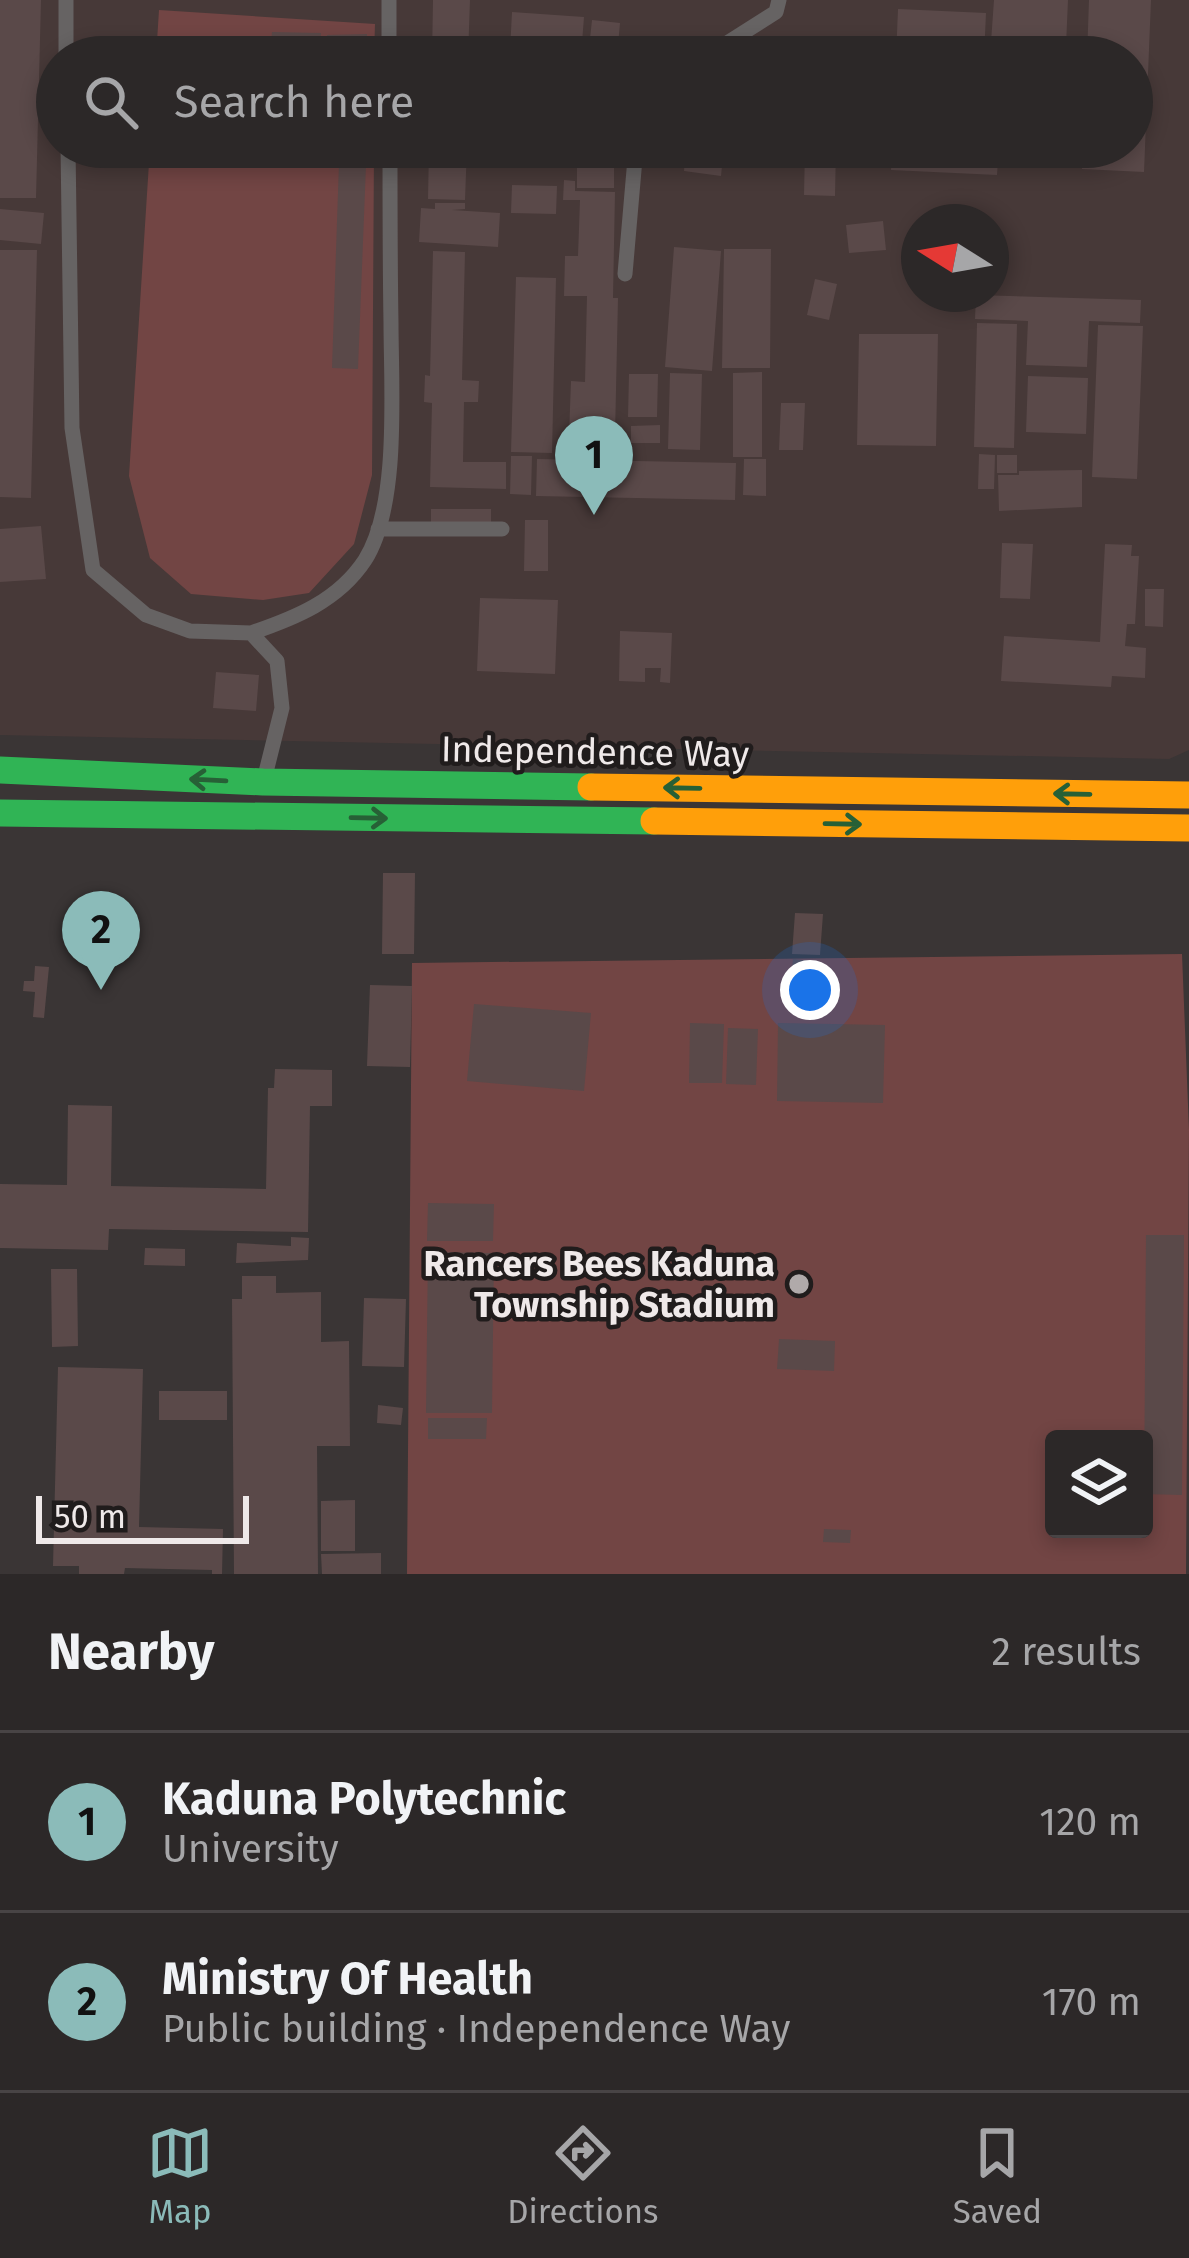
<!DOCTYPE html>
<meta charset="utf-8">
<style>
body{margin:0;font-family:"Fira Sans",sans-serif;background:#343030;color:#f1f3f6}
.controls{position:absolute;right:36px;bottom:36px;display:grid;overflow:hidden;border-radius:12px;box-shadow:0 6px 18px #0003}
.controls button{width:108px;height:108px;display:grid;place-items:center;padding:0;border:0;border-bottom:3px solid #484445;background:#2c2828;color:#f1f3f6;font:60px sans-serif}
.compass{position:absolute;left:901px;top:204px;width:108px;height:108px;border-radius:50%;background:#2c2828;box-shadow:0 6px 18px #0003;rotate:281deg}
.scale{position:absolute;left:36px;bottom:30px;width:213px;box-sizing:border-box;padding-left:12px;border:6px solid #efe9e9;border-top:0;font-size:33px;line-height:42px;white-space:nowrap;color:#efe9e9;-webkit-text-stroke:9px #201c1c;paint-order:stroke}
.you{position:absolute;left:810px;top:990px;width:42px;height:42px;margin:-30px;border:9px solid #fff;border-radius:50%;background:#1a73e8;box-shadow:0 0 0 18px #1a73e833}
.badge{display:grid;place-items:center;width:78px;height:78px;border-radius:50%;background:#8bbbb9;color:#111;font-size:39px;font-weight:700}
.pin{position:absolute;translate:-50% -99px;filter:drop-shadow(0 3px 6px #0008)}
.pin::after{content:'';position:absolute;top:63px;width:42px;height:36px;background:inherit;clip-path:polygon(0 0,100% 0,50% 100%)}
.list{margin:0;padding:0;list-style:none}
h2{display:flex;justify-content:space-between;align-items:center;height:156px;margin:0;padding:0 48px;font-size:51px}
h2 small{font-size:39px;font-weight:400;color:#a6a6a8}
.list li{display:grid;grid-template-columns:78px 1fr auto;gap:36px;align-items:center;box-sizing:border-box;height:180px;padding:0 48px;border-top:3px solid #484445}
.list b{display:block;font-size:45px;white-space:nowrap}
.list p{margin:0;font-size:39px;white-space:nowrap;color:#a6a6a8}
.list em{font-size:39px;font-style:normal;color:#a6a6a8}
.icon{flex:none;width:66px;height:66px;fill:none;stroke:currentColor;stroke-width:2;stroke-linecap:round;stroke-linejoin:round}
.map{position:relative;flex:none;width:1189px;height:1574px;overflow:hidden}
.search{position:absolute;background:#2c2828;box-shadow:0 6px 18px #0003;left:36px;right:36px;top:36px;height:132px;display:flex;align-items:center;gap:30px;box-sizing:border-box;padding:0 42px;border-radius:66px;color:#a6a6a8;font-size:45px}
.sheet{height:516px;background:#2c2828}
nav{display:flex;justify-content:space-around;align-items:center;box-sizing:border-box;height:168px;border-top:3px solid #484445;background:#2c2828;font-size:33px;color:#a6a6a8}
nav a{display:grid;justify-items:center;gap:6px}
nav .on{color:#8bbbb9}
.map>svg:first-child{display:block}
</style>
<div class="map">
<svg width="1189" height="1574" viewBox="0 0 1189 1574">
<rect width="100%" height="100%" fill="#3a3535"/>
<!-- built -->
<path fill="#473938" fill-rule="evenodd" d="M0 0H1189V750L1169 759 0 735ZM57 57H1132V147H57ZM919 222H991V294H919Z"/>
<!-- green -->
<path fill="#724544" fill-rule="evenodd" d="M159 10 375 24 374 57H156Z
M150 147H374L372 475 354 544 309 593 263 600 191 594 150 558 129 476Z
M1182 954 1189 1130 1186 1574H407L412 963ZM1054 1439H1144V1529H1054Z"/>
<!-- building -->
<path fill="#5a4949" d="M0 0H41L36 198H0Z
M433 0H470L468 57H432Z
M994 0H1068L1066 46 991 42Z
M1089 0H1151L1144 172 1082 169 1083 147H1132V57H1087Z
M898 9 986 13 984 57H896Z
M512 12 584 17 581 56 510 50Z
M592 20 620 23 617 57H588Z
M272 32 321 33 319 57H270Z
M367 34V57H327V35Z
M429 147H467L465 200 428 199Z
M695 147H724L721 176 684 171 685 156H694Z
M805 147H836L835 196 804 195Z
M892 147H999L997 175 891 170Z
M577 155H614V188H577Z
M339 163 366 165 358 369 332 368Z
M564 180 575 181V191L615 192 613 298H618L615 436 569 435 571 381 585 382 587 296H564L565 256H578L580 200H563Z
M512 185 557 186 556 214 511 213Z
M435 203H465V209L452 210 500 213 498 247 419 242 421 208 435 209Z
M0 209 44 213 41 244 0 240Z
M883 221 886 250 849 253 846 225Z
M674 247 721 251 712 371 665 367Z
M724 249H771L770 368H722Z
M0 250H37L31 498 0 497Z
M433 251 465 252 462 380 479 381 478 402H464L463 462H506V489L430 487 432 403 424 402 425 375 430 376Z
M516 277 556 278 552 453 511 452Z
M815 279 837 284 829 320 807 315Z
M976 295 1141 300 1140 323 1089 321 1087 367 1026 365 1028 321 975 319Z
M977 323 1017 324 1014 448 974 447Z
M1098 325 1143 326 1137 479 1092 477Z
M859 334H938L936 446 857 445Z
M762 372V457H733V373Z
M670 373 702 374 700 450 668 449Z
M629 374H658L657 417H628Z
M1028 376 1088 378 1086 434 1026 432Z
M781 403H805L803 450H779Z
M660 425V443H631V426Z
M979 454 995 455 994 489H978Z
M997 455H1017V473H997Z
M511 456H532L531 495 510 494Z
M537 459 736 463 735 500 536 496Z
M744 459H766V496L743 495Z
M1082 470V507L999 511 998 475H1019V471Z
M431 509H491V523H431Z
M525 520H548V571H524Z
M41 526 46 579 0 582V529Z
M1002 543 1033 544 1030 599 1000 598Z
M1105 544 1132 545 1131 556H1139L1135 624H1127L1125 646 1146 648 1145 678 1112 676 1111 687 1001 681 1004 636 1100 642Z
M1145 589H1164L1163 627 1145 626Z
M480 598 558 600 555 674 477 671Z
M620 631 672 633 670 683 660 682 661 668H645V682L619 681Z
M216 672 259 675 256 711 213 708Z
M383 873H415L414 954H382Z
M795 913 823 914 820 955 792 954Z
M793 959 819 962 817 982 791 980Z
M35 966 49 967 44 1018 33 1017 35 992 23 991 24 981H34Z
M370 985 412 986 410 1067 367 1066Z
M474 1004 591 1013 584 1091 467 1081Z
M690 1023 724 1024 722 1083H689Z
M778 1023 885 1025 883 1103 777 1101Z
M728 1028 758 1029 756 1085 726 1084Z
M275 1069 332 1070V1106H310L308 1232 109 1229 108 1250 0 1248V1184L67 1185 68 1105 112 1106 111 1186 266 1189 268 1088H274Z
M428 1203 494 1204 493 1241H427Z
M1146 1235H1184L1182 1495 1144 1494Z
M291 1237 309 1238 308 1260 236 1263 237 1243 291 1246Z
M145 1248 185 1249V1266L144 1265Z
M428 1252 494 1253 492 1413H426Z
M51 1269H77L78 1346 52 1347Z
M242 1276H276V1293L321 1292V1342L349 1341 350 1446H317L318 1574H234L232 1299H242Z
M364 1298 406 1299 404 1367 362 1366Z
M779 1339 835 1341 834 1371 777 1369Z
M58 1367 143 1369 139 1527 223 1529 222 1574H212V1570L125 1568 124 1574H79V1566H53Z
M159 1391H227V1420H159Z
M378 1405 403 1408 401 1425 377 1423Z
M428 1418H487L486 1439H428Z
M355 1500V1551H321V1501Z
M824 1529 851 1530 850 1543 823 1542Z
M381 1553V1574H322L321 1554Z"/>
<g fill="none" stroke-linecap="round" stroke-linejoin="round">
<!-- lane -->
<path stroke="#666363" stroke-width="15" d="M66 0V57
M389 0V57
M705 57 776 12 779 0
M68 147 72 428 93 570 146 615 190 631 251 633 277 661 282 708 264 780
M625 274 636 147
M378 529H502
M251 633C295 618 338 601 365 560 400 505 391 387 391 323 390 264 390 206 390 147"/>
<!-- fast -->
<path stroke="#30b455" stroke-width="27" d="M0 770 263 782 591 787
M0 813 654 821"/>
<!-- slow -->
<path stroke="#ff9f0a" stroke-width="27" d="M591 787 1189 795
M654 821 1189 828"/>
</g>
<!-- one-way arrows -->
<defs><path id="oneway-shaft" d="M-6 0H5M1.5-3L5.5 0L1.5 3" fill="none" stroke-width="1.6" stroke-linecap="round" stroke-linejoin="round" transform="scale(3)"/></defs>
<g stroke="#276036">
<use href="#oneway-shaft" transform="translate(208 780) rotate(-177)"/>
<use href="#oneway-shaft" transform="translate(682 788) rotate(-179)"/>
<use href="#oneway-shaft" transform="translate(1072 794) rotate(-179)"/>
<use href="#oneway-shaft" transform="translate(369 818) rotate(1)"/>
<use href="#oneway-shaft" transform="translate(843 824) rotate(1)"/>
</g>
<!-- markers -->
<circle fill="#b0aaaa" stroke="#201c1c" stroke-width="4.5" cx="799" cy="1284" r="12"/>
<g text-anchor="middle" stroke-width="9" stroke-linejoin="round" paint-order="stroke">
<!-- street labels -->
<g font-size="36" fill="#efe9e9" stroke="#201c1c">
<text transform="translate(595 751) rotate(1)" y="13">Independence Way</text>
</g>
<!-- poi labels -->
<g font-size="36" font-weight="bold" fill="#efe9e9" stroke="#201c1c" text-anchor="end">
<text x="775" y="1276">Rancers Bees Kaduna<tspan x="775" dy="41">Township Stadium</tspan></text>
</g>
</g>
</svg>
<div class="controls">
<button><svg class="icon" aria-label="layers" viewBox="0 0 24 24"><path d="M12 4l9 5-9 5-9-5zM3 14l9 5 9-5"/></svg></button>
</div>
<svg class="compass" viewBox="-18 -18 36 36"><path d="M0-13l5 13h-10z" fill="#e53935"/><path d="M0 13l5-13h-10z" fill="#a6a6a8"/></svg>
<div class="scale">50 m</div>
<div class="you"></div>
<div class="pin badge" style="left:594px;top:515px">1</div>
<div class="pin badge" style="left:101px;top:990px">2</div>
<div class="search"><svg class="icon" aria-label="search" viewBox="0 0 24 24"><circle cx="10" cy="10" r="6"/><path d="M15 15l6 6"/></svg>Search here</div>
</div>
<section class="sheet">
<h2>Nearby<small>2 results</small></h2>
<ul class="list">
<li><span class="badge">1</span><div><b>Kaduna Polytechnic</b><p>University</p></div><em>120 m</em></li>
<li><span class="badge">2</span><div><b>Ministry Of Health</b><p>Public building · Independence Way</p></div><em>170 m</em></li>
</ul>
</section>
<nav>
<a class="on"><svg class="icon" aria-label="map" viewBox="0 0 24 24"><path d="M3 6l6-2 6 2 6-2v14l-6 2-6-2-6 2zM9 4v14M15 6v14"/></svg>Map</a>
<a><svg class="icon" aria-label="directions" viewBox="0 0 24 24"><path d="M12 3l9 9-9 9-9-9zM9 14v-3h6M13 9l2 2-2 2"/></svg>Directions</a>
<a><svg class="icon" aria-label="saved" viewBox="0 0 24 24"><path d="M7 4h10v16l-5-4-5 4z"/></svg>Saved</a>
</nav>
